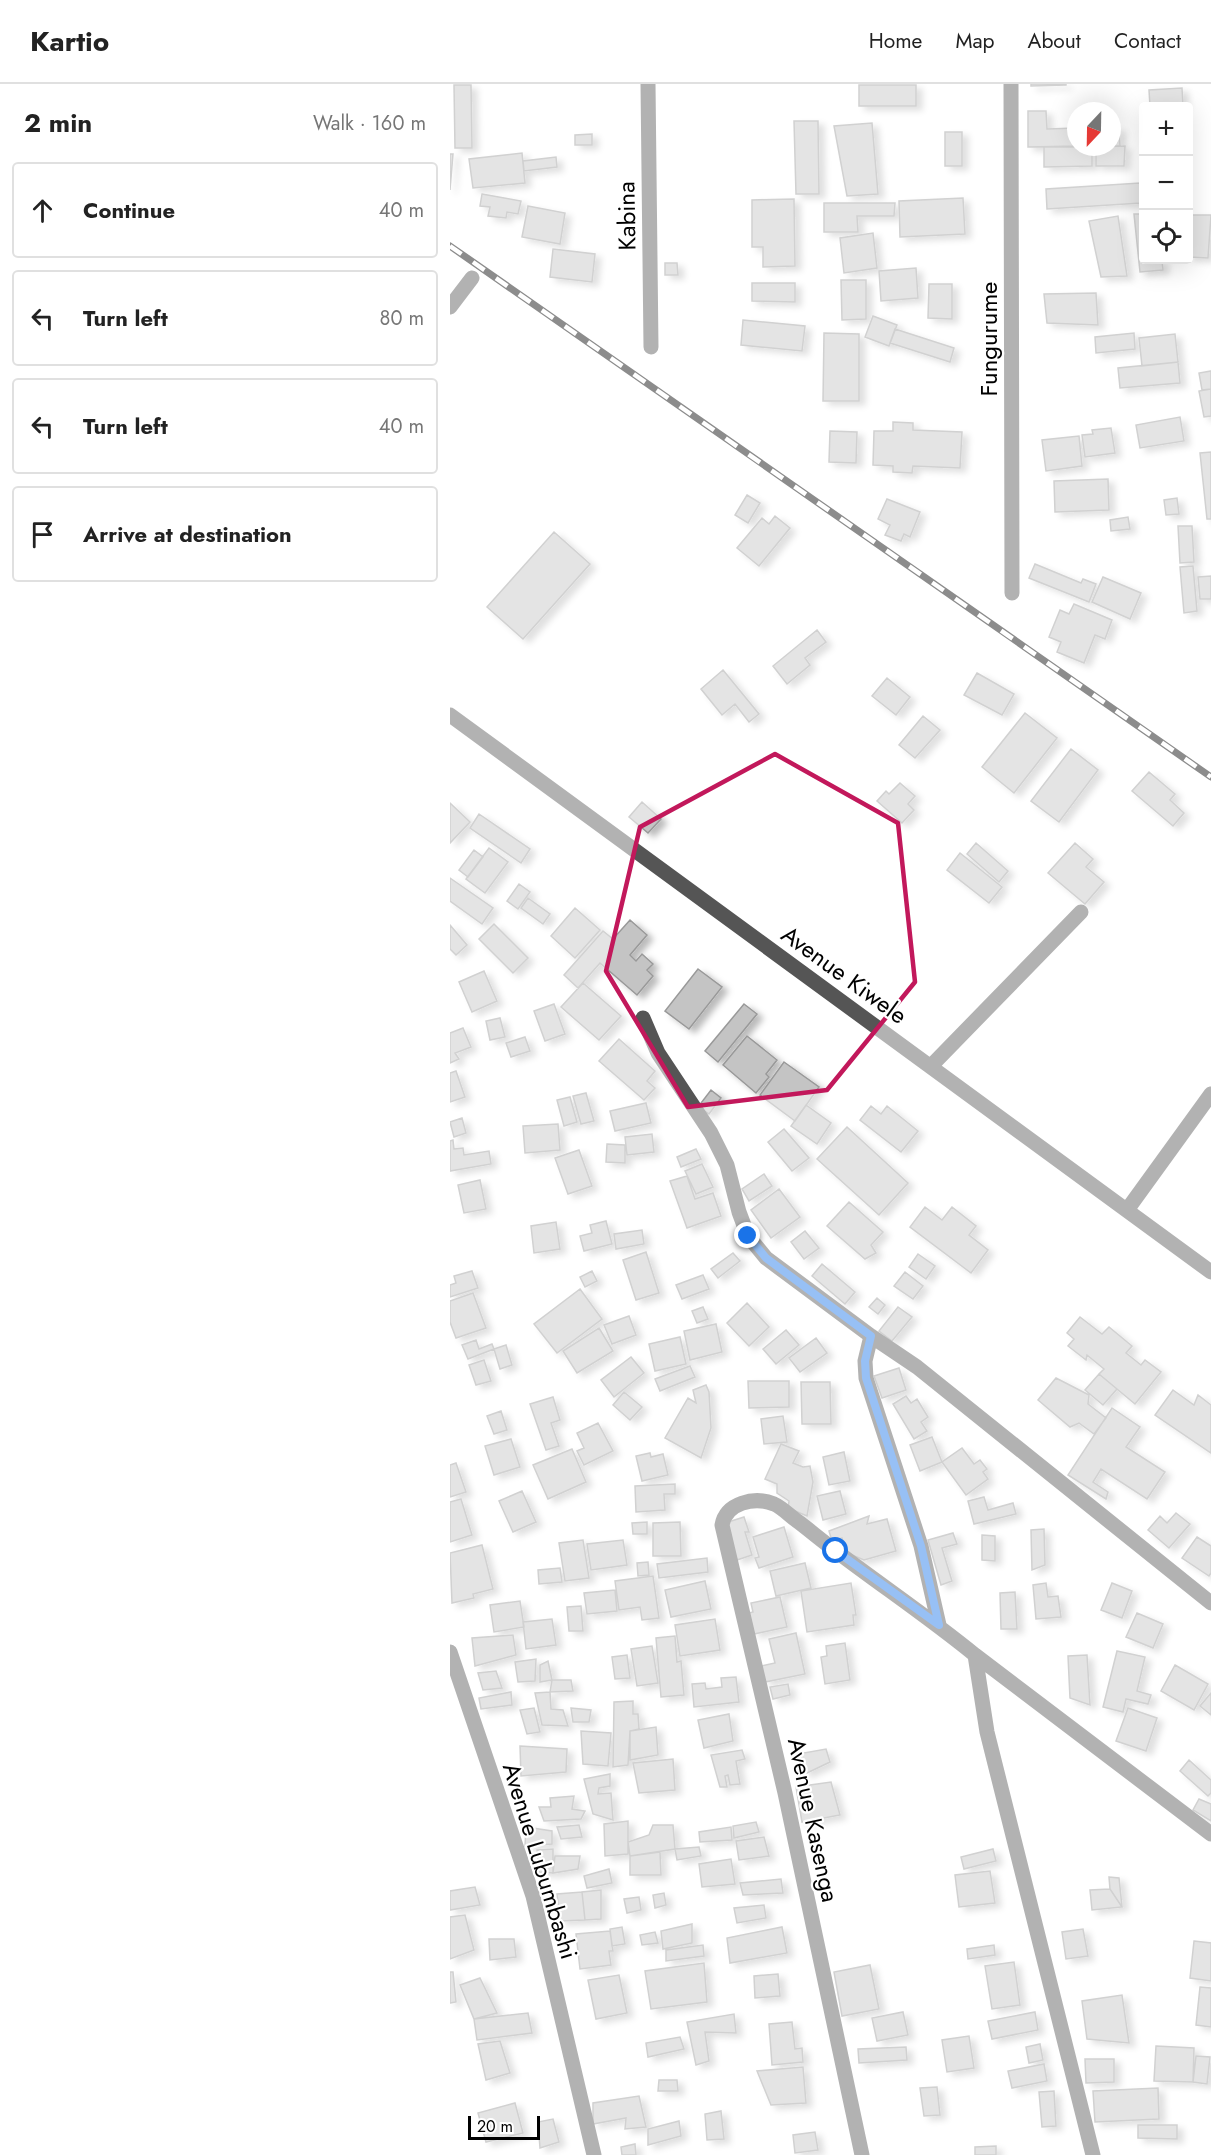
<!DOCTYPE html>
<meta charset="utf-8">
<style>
body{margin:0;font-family:Jost,sans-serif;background:#f6f6f6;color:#222}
.controls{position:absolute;right:18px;top:18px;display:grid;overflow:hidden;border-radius:6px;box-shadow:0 6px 24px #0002}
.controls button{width:54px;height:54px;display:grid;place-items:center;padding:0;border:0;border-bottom:2px solid #e0e0e0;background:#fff;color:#222;font:30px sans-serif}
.compass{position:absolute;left:617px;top:18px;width:54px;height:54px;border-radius:50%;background:#fff;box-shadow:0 6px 24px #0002;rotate:202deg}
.scale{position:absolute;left:18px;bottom:15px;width:72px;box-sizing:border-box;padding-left:6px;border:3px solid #000;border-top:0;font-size:16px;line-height:21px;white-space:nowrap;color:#000;-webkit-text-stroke:4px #fff;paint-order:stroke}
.stop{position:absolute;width:18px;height:18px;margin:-14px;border:4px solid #1a73e8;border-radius:50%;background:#fff}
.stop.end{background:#1a73e8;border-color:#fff;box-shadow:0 2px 6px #0008}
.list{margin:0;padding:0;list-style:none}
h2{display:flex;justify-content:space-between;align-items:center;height:78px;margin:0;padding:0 24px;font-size:26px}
h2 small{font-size:20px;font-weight:400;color:#767676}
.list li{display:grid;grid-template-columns:39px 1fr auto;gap:18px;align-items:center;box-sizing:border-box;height:96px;margin:0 12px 12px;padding:0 12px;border:2px solid #e0e0e0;border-radius:6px}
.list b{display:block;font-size:22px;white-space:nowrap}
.list em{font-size:20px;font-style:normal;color:#767676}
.icon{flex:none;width:33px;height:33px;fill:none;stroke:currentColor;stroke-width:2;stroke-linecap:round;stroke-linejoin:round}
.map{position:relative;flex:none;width:761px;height:2071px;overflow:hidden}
header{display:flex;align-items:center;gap:36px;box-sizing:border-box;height:84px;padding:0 30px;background:#fff;border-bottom:2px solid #e0e0e0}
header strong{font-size:28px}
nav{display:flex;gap:33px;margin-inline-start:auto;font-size:21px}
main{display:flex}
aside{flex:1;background:#fff}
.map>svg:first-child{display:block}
</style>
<header>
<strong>Kartio</strong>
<nav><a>Home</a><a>Map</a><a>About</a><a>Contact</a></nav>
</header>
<main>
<aside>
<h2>2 min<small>Walk · 160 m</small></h2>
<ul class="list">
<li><svg class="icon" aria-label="ahead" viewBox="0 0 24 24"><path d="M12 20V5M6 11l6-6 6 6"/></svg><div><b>Continue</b></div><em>40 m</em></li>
<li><svg class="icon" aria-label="left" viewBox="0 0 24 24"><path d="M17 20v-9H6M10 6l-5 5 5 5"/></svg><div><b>Turn left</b></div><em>80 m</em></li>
<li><svg class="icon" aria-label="left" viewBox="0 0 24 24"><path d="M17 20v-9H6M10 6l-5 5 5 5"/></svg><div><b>Turn left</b></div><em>40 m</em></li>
<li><svg class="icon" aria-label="arrive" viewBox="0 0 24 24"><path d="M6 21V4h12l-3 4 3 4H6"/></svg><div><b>Arrive at destination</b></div></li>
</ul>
</aside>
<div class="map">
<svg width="761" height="2071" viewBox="0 0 761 2071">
<defs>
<filter id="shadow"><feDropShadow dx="6" dy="4" stdDeviation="3" flood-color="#0004"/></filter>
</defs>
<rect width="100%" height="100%" fill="#fff"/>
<!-- building -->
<path fill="#c4c4c4" stroke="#999" stroke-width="1.5" filter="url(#shadow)" d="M581 0H616V1L581 2Z
M4 1H21L22 64H5Z
M409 1H466V22H409Z
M732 4 733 22H700L699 6Z
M578 27H596L597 45 626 44V62L578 63Z
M344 37H368L369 110H346Z
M422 39 428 110 397 112 384 42Z
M662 44H669L670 62H662Z
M495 48H512V82H495Z
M142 50V61H125V51Z
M675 62 674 82H646V63Z
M594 63H642V82L594 83Z
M72 69 75 99 23 104 19 75Z
M0 70H3L0 106Z
M106 73 107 83 74 87 73 77Z
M690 99 691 119 597 125 596 105Z
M32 110 71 117 68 130 57 128 56 134 38 132 40 123 30 122Z
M513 114 515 150 450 153 449 117Z
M344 115 345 182 313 183V163H302V116Z
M374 119H445L444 132H407L408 148H374Z
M78 122 115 129 110 160 72 153Z
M684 130H694V176H712L713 186 690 188Z
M739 131H761L758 174 738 173Z
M668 132 677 192 651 193 639 137Z
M423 149 427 184 394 189 390 154Z
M103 165 145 170 142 198 100 193Z
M215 179H227L228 191H215Z
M466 184 468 214 431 217 429 187Z
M391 196H416V235L392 236Z
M302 199H345V218L302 217Z
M479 200H502V235L478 234Z
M646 209 648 241 597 239 594 210Z
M423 232 447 241 439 262 415 253Z
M293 236 355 242 352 267 291 261Z
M445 245 504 264 500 278 440 259Z
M374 249 409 250V317H373Z
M684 249 685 265 646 269 645 253Z
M725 250 728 278 692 282 689 254Z
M728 278 730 299 670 304 668 284Z
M761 287V305L752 306 749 289Z
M761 305V332L754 333 749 307Z
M730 333 734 357 690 364 686 341Z
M443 338 463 339V346L512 348 510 384 463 382 462 389 443 388V382L423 381 424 347H443Z
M661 344 665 369 635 373 632 351 643 350 642 346Z
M380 347 407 348 406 379 379 378Z
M629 352 632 382 596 387 592 356Z
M761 368V435H757L750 369Z
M658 395 659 426 605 428 604 397Z
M297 411 310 419 298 439 285 431Z
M727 414 729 430 716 431 714 416Z
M437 415 470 428 460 453 454 450 451 457 435 451 440 441 428 435Z
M325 432 340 444 309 482 287 464 312 434 319 440Z
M678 433 680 445 661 447 660 436Z
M728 442H742L744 478 730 479Z
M104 448 140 480 73 555 37 523Z
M585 480 631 499 633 495 646 500 639 518 579 494Z
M743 482 747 527 734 529 730 483Z
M761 492V515H750L748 493Z
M653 493 691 509 680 535 642 518Z
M624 520 662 536 655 555 645 551 634 579 607 568 611 558 599 553 610 526 619 530Z
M367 546 376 558 355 574 360 581 337 600 323 582Z
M273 586 309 630 299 638 285 620 272 631 251 605Z
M527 589 564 610 552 631 514 611Z
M437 594 460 613 446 631 422 612Z
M575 629 607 654 564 709 532 683Z
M473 632 490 646 465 674 449 661Z
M621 665 648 686 609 738 581 717Z
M699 688 725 710 720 716 734 729 723 742 682 707Z
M450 699 465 712 458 720 464 726 452 739 427 717 436 707 439 710Z
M192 718 211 735 198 749 179 733Z
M0 719 20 738 0 759Z
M29 730 80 765 71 779 20 744Z
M526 759 558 787 549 798 517 770Z
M625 759 643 775 636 783 654 798 635 820 598 789Z
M39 764 58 778 35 809 16 795Z
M24 766 33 773 18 793 9 786Z
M510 769 552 803 539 819 497 786Z
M0 794 43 824 32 840 0 817Z
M69 800 80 808 68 825 57 817Z
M78 814 100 830 93 840 71 824Z
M125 824 150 846 125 874 101 852Z
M180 836 197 851 180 871 186 877 192 870 203 880 197 886 203 892 187 911 150 879 128 904 114 891 153 847 163 855Z
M44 840 78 874 63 889 29 855Z
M0 841 17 861 6 871 0 865Z
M248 885 272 903 239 945 215 927Z
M34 887 47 917 22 928 9 898Z
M133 899 171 932 149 956 111 923Z
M104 920 115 950 95 957 84 927Z
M294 920 307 930 268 978 255 967Z
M50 934 55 953 40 956 36 937Z
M13 944 21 963 5 969 9 975 0 979V949Z
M297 952 327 976 316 990 319 993 306 1009 273 981Z
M75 953 80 967 61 973 56 959Z
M169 955 205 987 197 997 205 1004 194 1016 149 977Z
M334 978 369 1003 345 1037 310 1011Z
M6 987 15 1013 0 1018V989Z
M261 1006 271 1014 259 1030 248 1023Z
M136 1009 144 1037 131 1040 123 1012Z
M120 1013 127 1038 114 1042 107 1016Z
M196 1019 201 1039 165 1047 160 1027Z
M356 1021 381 1039 367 1060 341 1042Z
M421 1022 431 1030 437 1022 468 1047 451 1068 410 1036Z
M12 1034 16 1049 4 1053 0 1038Z
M108 1040 110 1066 75 1069 73 1042Z
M397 1043 458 1099 429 1131 367 1075Z
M334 1045 359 1074 342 1087 318 1058Z
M202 1050 204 1068 177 1071 175 1053Z
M3 1056 4 1065 13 1064 14 1071 39 1067 41 1080 0 1087V1057Z
M157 1060 175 1061V1079L156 1078Z
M246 1065 251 1075 231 1083 227 1073Z
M129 1066 142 1102 118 1110 105 1074Z
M252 1080 263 1103 246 1110 235 1087Z
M314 1090 322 1102 299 1117 292 1105Z
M237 1092 245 1115 263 1109 271 1132 237 1144 220 1097Z
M30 1096 36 1125 14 1129 8 1101Z
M329 1105 350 1133 321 1154 301 1126Z
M399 1118 433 1148 421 1161 426 1169 415 1175 377 1142Z
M475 1123 492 1136 502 1123 526 1142 519 1151 538 1166 521 1189 460 1143Z
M156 1137 162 1160 134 1167 130 1152 142 1149 140 1141Z
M106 1138 110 1165 84 1169 81 1142Z
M192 1146 194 1160 166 1165 164 1150Z
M355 1147 369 1164 354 1175 341 1158Z
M196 1168 209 1209 186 1216 173 1176Z
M283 1169 290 1177 268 1194 261 1185Z
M468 1170 485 1182 476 1195 459 1183Z
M372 1180 405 1208 395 1220 362 1192Z
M22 1187 28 1204 0 1213V1201L6 1199 4 1192Z
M142 1187 147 1197 135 1203 130 1193Z
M455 1188 473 1202 463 1215 444 1202Z
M253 1191 259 1205 232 1215 226 1201Z
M130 1205 152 1235 107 1269 84 1240Z
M23 1209 36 1244 6 1254 0 1238V1217Z
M427 1214 435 1221 428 1230 419 1223Z
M297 1219 319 1243 299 1262 277 1239Z
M253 1223 258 1235 247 1239 242 1227Z
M448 1223 462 1233 442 1257 429 1247Z
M179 1232 186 1251 162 1260 154 1241Z
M630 1233 652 1250 659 1243 682 1262 676 1269 691 1281 695 1276 711 1288 685 1320 649 1290 654 1285 637 1271 636 1276 618 1262 624 1255 617 1249Z
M266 1240 272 1268 240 1276 234 1247Z
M149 1244 163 1267 127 1289 113 1267Z
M336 1246 349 1261 326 1280 313 1265Z
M230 1253 236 1280 205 1287 199 1260Z
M366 1254 377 1269 350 1288 339 1274Z
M26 1256 29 1265 42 1260 44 1265 18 1275 12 1261Z
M56 1261 62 1281 50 1285 44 1265Z
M181 1273 194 1289 164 1313 151 1296Z
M34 1276 41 1297 26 1301 19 1281Z
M240 1282 245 1293 210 1307 205 1295Z
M449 1284 456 1306 432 1314 424 1292Z
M649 1290 667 1305 653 1321 635 1306Z
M606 1294 639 1311 638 1320 656 1334 644 1350 629 1339 620 1343 588 1316Z
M298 1297H339V1323L299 1324Z
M351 1298H380L381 1340H352Z
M256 1301 259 1308 261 1344 251 1374 215 1354 238 1314 246 1319 243 1306Z
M723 1306 744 1321 748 1311 761 1321V1369L705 1331Z
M174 1308 192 1323 180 1336 163 1321Z
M456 1312 461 1319 467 1315 478 1333 471 1338 477 1347 464 1355 443 1320Z
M103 1313 110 1336 101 1339 109 1362 96 1366 80 1320Z
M662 1324 690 1343 676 1363 715 1388 697 1415 651 1385 643 1398 658 1408 656 1415 618 1391Z
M51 1327 57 1346 44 1350 37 1332Z
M333 1332 337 1358 314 1360 311 1335Z
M148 1339 163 1367 134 1381 127 1367 134 1364 127 1349Z
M482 1353 492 1378 470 1387 460 1361Z
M61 1355 70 1383 44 1391 35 1362Z
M331 1360 349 1367 343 1379 353 1383 360 1382 363 1398 357 1432 338 1424 339 1417 327 1409V1400L315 1395Z
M512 1364 524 1380 530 1376 537 1385 533 1388 538 1395 516 1411 492 1378Z
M122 1365 136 1398 98 1415 83 1381Z
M394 1368 400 1397 379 1401 373 1373Z
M200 1369 201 1373 213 1370 218 1391 192 1397 186 1372Z
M6 1379 16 1408 0 1413V1381Z
M225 1400V1410H214L215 1426 186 1428 185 1402Z
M72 1407 86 1438 63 1448 49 1417Z
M390 1407 396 1430 373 1436 367 1412Z
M534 1413 538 1426 563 1419 566 1430 524 1440 518 1417Z
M11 1415 22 1451 0 1458V1418Z
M726 1429 740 1440 719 1464 698 1446 710 1432 717 1439Z
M419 1432 417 1440 437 1435 446 1467 414 1476 397 1469 392 1454 382 1457 379 1447Z
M294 1433 299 1448H295L302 1471 287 1476 275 1439Z
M197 1438V1450H183L182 1439Z
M230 1438 231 1472H203V1439Z
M334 1443 343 1473 309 1484 305 1474 309 1473 303 1453Z
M594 1445 595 1481 582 1486 581 1446Z
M503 1449 507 1460 492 1464 502 1497 491 1501 478 1456Z
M532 1451 545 1452V1477L532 1476Z
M747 1453 761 1462V1489L759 1492 732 1474Z
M133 1456 139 1494 115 1497 109 1459Z
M173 1456 177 1481 141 1486 137 1460Z
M32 1461 43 1505 23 1510 24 1514 2 1519 0 1469Z
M257 1474 258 1488 209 1494 207 1480Z
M198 1478 199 1491 188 1492 187 1479Z
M355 1479 361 1504 326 1512 320 1487Z
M110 1484 112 1498 89 1500 88 1486Z
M203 1492 209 1534 192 1536 190 1523 169 1526 165 1497Z
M255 1497 261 1525 221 1533 215 1506Z
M401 1499 406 1531H403L404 1541 357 1548 351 1507Z
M596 1499 598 1513 608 1512 611 1533 586 1535 583 1501Z
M662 1499 682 1507 672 1534 651 1526Z
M165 1506 167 1527 137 1530 134 1509Z
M565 1508 567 1545H551L550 1509Z
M330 1513 337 1543 304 1550 299 1529 303 1528 301 1519Z
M70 1517 74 1543 44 1548 40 1521Z
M131 1522 133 1547H119L117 1523Z
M687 1529 713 1540 703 1564 676 1553Z
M102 1535 106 1561 76 1565 73 1538Z
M265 1535 270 1566 230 1572 225 1541Z
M346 1549 355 1590 315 1598 311 1582 325 1579 319 1555Z
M63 1551 66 1571 25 1582 22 1554Z
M225 1552 227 1578 231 1577 234 1611 211 1613 206 1554Z
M395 1559 400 1596 375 1600 371 1573 377 1572 376 1562Z
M202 1562 208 1599 187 1602 181 1565Z
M667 1567 695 1573 687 1607 701 1611 698 1620 676 1615 673 1628 653 1623Z
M177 1571 180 1594 165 1595 162 1573Z
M637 1571 640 1621 620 1614 618 1572Z
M86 1575 85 1597 68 1598 65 1578Z
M98 1577 102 1596 90 1598V1581Z
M725 1581 758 1600 744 1626 711 1607Z
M46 1587 52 1604 33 1606 28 1589Z
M286 1593 289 1618 244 1623 242 1600 255 1599 256 1605 272 1603 271 1594Z
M102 1596H121L123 1607 100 1608Z
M338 1600 340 1611 323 1615 320 1603Z
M61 1608 62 1621 31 1625 29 1614Z
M100 1608 101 1625 113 1626 118 1642 92 1641 85 1609Z
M761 1609V1631L750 1622Z
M183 1617V1630H188L189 1645 180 1647 178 1681 163 1683 164 1618Z
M84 1624 90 1648 77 1650 70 1626Z
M121 1624 141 1626 139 1638H123Z
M678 1624 707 1634 696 1667 666 1657Z
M279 1630 283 1657 254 1664 248 1636Z
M206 1643 208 1671 180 1676V1647Z
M131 1647 161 1649 158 1682 133 1680Z
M70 1662 117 1665 116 1688 71 1692Z
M376 1665 380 1678 355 1690 348 1670Z
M292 1666 295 1675 286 1677 290 1700 280 1701 278 1691 275 1692 277 1703H270L261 1671Z
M223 1675 225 1706 189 1709 183 1679Z
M739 1676 761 1696V1709L758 1712 730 1687Z
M160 1690V1702L149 1704 148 1710 161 1709 163 1736 143 1730 134 1695Z
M381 1698 390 1731 352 1738 346 1703Z
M124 1712 122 1725 135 1727 131 1735 94 1737 89 1723H101L100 1714Z
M749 1715 761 1720V1737L743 1726Z
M178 1737V1770L155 1772 154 1740Z
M306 1738 309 1748 284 1754 283 1742Z
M129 1741 132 1753 111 1755 107 1743Z
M203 1741H223L225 1765 180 1772 178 1758 199 1751Z
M76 1743 102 1747V1760L75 1762Z
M281 1743 282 1756 250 1758 249 1748Z
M314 1753 319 1772 289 1776 286 1757Z
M249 1763 251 1772 227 1776 225 1765Z
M103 1765V1789L89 1788 87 1766Z
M543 1765 546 1777 514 1785 511 1773Z
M210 1768 211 1791H180V1772Z
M105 1772H130L128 1785 103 1789Z
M281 1775 285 1800 252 1803 249 1780Z
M159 1785 162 1799 137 1804 134 1792Z
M540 1787 545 1819 509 1823 505 1791Z
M659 1793 669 1794 672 1823 660 1805Z
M331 1795 333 1809 293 1811 290 1799Z
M25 1803 30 1821 0 1826V1807Z
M660 1805 672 1823 642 1826 640 1806Z
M151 1806V1835L135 1836 132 1808Z
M132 1808 135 1836 110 1837 107 1810Z
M214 1809 216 1821 205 1824 203 1811Z
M189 1813 191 1826 177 1829 174 1815Z
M314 1821 316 1834 287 1839 284 1824Z
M15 1831 24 1866 0 1875V1833Z
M242 1840V1859L213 1865 211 1847Z
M172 1843 175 1860 162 1862 160 1845Z
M332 1843 337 1869 280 1879 277 1854Z
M633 1845 638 1872 616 1875 612 1848Z
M160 1847 163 1867H159L161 1881 130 1885 126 1850Z
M205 1848 208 1859 192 1861 190 1851Z
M39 1855H64L66 1873 40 1876Z
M744 1857 761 1859V1897L740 1894Z
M253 1861 254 1872 216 1877V1866Z
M544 1861 545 1871 518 1875 517 1865Z
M564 1878 570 1921 542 1925 535 1882Z
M254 1879 257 1918 201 1925 195 1887Z
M420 1881 429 1925 392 1932 384 1888Z
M0 1888H3L6 1918 0 1919Z
M328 1890 330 1912 305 1914 304 1892Z
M169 1891 177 1929 146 1935 138 1896Z
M30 1894 47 1929 24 1935 10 1901Z
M750 1903 761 1904V1943L746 1941Z
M672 1911 679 1959 637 1955 632 1917Z
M453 1928 458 1951 427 1957 422 1934Z
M585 1928 588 1946 542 1955 538 1937Z
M78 1929 82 1949 27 1956 24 1935Z
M284 1930 286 1949 255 1948 259 1977 246 1981 237 1938Z
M342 1938 345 1965 352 1964 353 1978 322 1981 319 1940Z
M519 1952 524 1984 497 1988 492 1956Z
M230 1953 234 1965 198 1973 196 1959Z
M50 1957 60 1989 36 1996 28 1960Z
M590 1960 593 1976 579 1979 576 1963Z
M706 1962 744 1964 743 1998 704 1997Z
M456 1963 457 1976 409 1979 408 1965Z
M746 1972 760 1973 757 2000 743 1998Z
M635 1975H664V1998L636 1999Z
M594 1980 597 1997 562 2004 558 1987Z
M353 1983 356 2019 321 2021 307 1987Z
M209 1996H227L228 2007H208Z
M487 2003 490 2031 474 2032 470 2004Z
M708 2004 709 2035 645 2038 643 2007Z
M604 2007 606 2042 592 2043 589 2008Z
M189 2012 196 2043 175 2045 176 2034 143 2040V2019Z
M65 2019 73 2049 36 2058 28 2029Z
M271 2027 274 2055 257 2056 255 2030Z
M103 2035 109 2058 90 2064 88 2038Z
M229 2037 231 2052 198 2061V2045Z
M688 2041H727V2055L688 2054Z
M365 2048 368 2066 345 2069 343 2051Z
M185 2060 186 2071H172L171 2063Z
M546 2062V2071H525V2063Z"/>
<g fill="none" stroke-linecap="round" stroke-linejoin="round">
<!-- minor -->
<path stroke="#555" stroke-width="15" d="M198 0 201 263
M561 0 562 509
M0 223 22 194
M0 631 761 1188
M193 934 208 969 261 1049 277 1081 289 1128 298 1152 316 1174 421 1252 467 1283 761 1519
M481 982 631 828
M677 1126 761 1010
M421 1252 415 1277 416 1294 471 1462 489 1541
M0 1568 83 1812 144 2071
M525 1571 537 1648 643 2071
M412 2071 335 1709 272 1441C276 1419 304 1412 324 1420 333 1424 341 1433 350 1439 363 1449 376 1460 390 1470 435 1504 481 1535 525 1571L761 1750"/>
<!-- rail casing -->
<g stroke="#000" stroke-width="7">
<path id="rail" d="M0 162 761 693"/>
</g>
<!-- rail -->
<use href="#rail" stroke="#fff" stroke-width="4.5" stroke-dasharray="14" stroke-linecap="butt"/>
</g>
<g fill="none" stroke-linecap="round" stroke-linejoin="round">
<!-- route -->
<path stroke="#1a73e8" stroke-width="8" d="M298 1152 316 1174 421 1252 415 1277 416 1294 471 1462 489 1541 386 1467"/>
</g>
<!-- marked area -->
<path d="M0 0H761V2071H0ZM325 670 448 739 465 898 377 1006 238 1023 156 887 190 743Z" fill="#fff" fill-opacity=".55" fill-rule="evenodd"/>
<path fill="none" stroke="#c2185b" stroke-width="4.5" stroke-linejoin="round" d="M325 670 448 739 465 898 377 1006 238 1023 156 887 190 743Z"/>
<g text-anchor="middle" stroke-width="4.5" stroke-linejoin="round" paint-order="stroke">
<!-- street labels -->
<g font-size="24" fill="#000" stroke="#fff">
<text transform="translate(177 132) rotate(-91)" y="8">Kabina</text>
<text transform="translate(539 255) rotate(-90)" y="8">Fungurume</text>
<text transform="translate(394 891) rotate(36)" y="8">Avenue Kiwele</text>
<text transform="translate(363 1736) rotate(78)" y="8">Avenue Kasenga</text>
<text transform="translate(90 1777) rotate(73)" y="8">Avenue Lubumbashi</text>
</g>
</g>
</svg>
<div class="controls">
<button>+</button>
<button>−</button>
<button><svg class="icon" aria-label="locate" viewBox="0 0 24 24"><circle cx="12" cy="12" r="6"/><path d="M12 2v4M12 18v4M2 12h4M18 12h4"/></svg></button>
</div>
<svg class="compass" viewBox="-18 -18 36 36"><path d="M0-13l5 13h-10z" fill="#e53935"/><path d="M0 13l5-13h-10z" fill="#767676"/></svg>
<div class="scale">20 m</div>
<div class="stop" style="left:386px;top:1467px"></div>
<div class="stop end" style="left:298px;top:1152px"></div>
</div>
</main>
